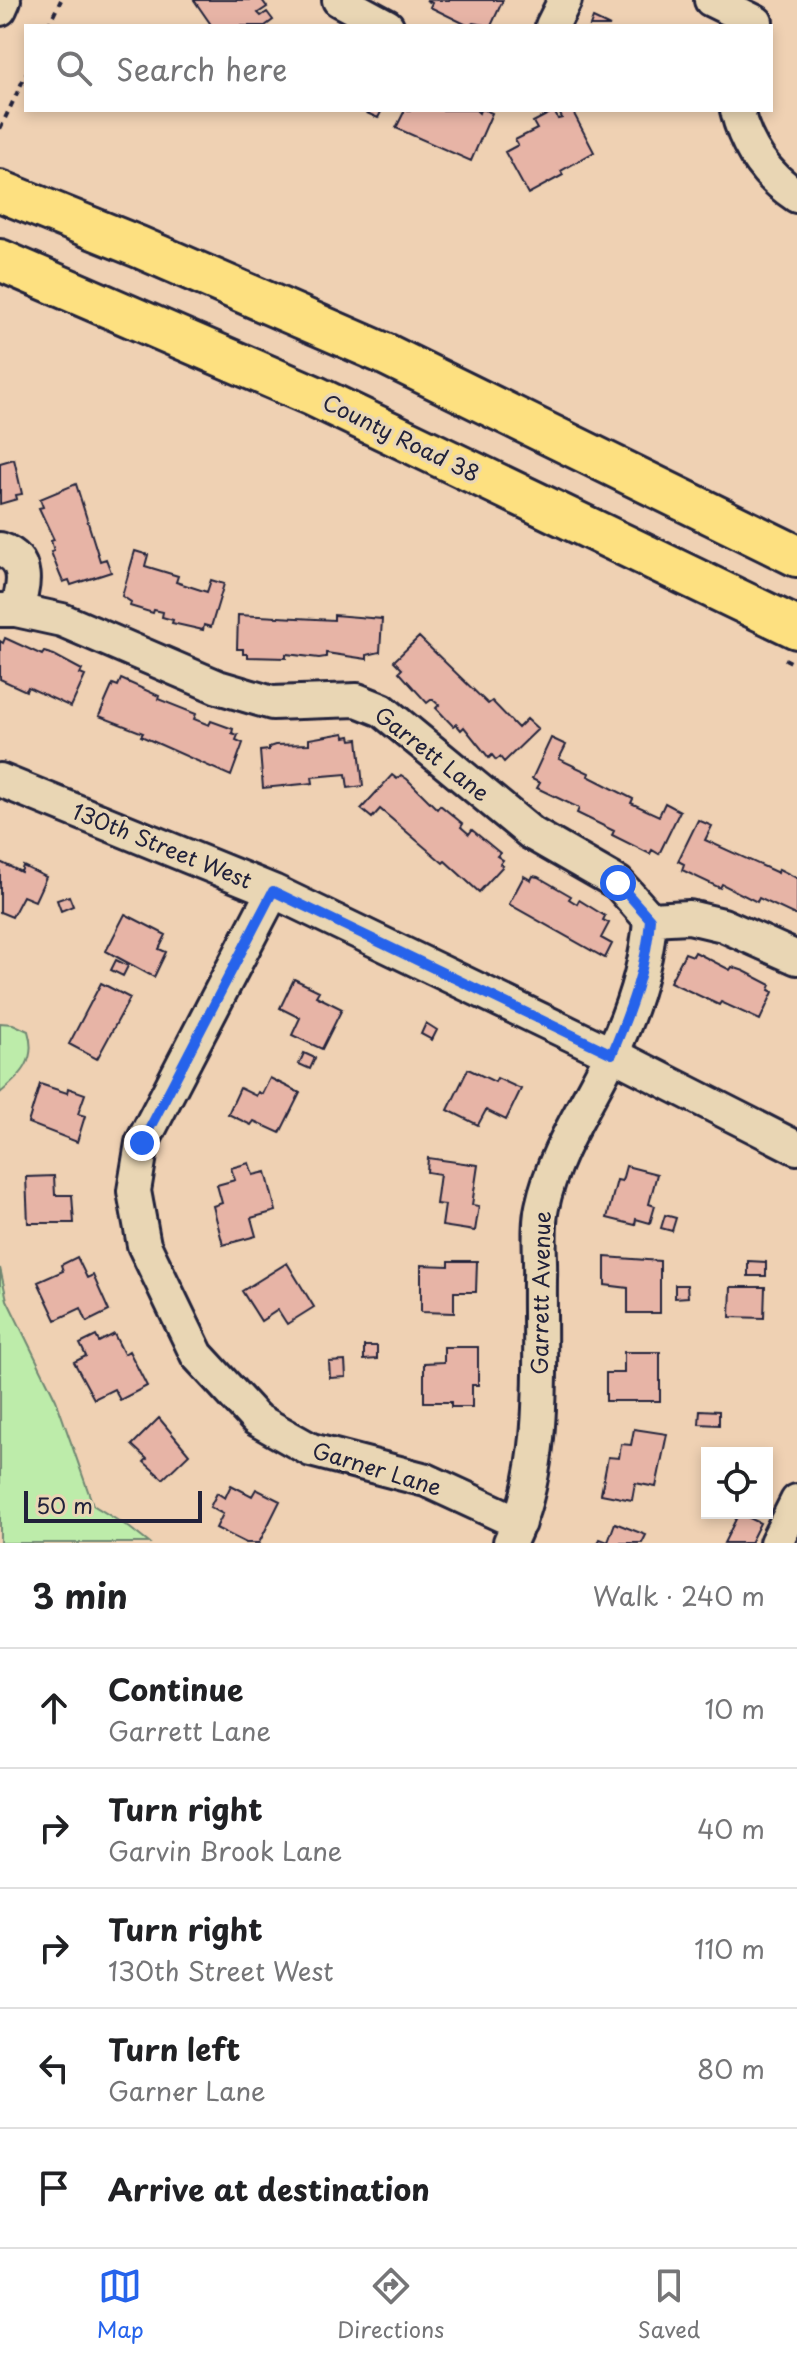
<!DOCTYPE html>
<meta charset="utf-8">
<style>
body{margin:0;font-family:"Playpen Sans",sans-serif;background:#f2f2f2;color:#202124}
.controls{position:absolute;right:24px;bottom:24px;display:grid;overflow:hidden;border-radius:0px;box-shadow:0 4px 12px #0003}
.controls button{width:72px;height:72px;display:grid;place-items:center;padding:0;border:0;border-bottom:2px solid #e0e0e0;background:#fff;color:#202124;font:40px sans-serif}
.scale{position:absolute;left:24px;bottom:20px;width:178px;box-sizing:border-box;padding-left:8px;border:4px solid #22223b;border-top:0;font-size:22px;line-height:28px;white-space:nowrap;color:#22223b;-webkit-text-stroke:6px #e9d6b4;paint-order:stroke}
.stop{position:absolute;width:24px;height:24px;margin:-18px;border:6px solid #2563eb;border-radius:50%;background:#fff}
.stop.end{background:#2563eb;border-color:#fff;box-shadow:0 2px 8px #0008}
.list{margin:0;padding:0;list-style:none}
h2{display:flex;justify-content:space-between;align-items:center;height:104px;margin:0;padding:0 32px;font-size:34px}
h2 small{font-size:26px;font-weight:400;color:#757577}
.list li{display:grid;grid-template-columns:52px 1fr auto;gap:24px;align-items:center;box-sizing:border-box;height:120px;padding:0 32px;border-top:2px solid #e0e0e0}
.list b{display:block;font-size:30px;white-space:nowrap}
.list p{margin:0;font-size:26px;white-space:nowrap;color:#757577}
.list em{font-size:26px;font-style:normal;color:#757577}
.icon{flex:none;width:44px;height:44px;fill:none;stroke:currentColor;stroke-width:2;stroke-linecap:round;stroke-linejoin:round}
.map{position:relative;flex:none;width:797px;height:1543px;overflow:hidden}
.search{position:absolute;background:#fff;box-shadow:0 4px 12px #0003;left:24px;right:24px;top:24px;height:88px;display:flex;align-items:center;gap:20px;box-sizing:border-box;padding:0 28px;border-radius:0px;color:#757577;font-size:30px}
.sheet{height:704px;background:#fff}
nav{display:flex;justify-content:space-around;align-items:center;box-sizing:border-box;height:112px;border-top:2px solid #e0e0e0;background:#fff;font-size:22px;color:#757577}
nav a{display:grid;justify-items:center;gap:4px}
nav .on{color:#2563eb}
.map>svg:first-child{display:block}
</style>
<div class="map">
<svg width="797" height="1543" viewBox="0 0 797 1543">
<rect width="100%" height="100%" fill="#efd1b3"/>
<filter id="ink" filterUnits="userSpaceOnUse"><feTurbulence type="fractalNoise" baseFrequency=".0125" numOctaves="2"/><feDisplacementMap in="SourceGraphic" scale="16" xChannelSelector="R" yChannelSelector="G"/><feConvolveMatrix kernelMatrix="1 2 1 2 8 2 1 2 1" color-interpolation-filters="sRGB"/></filter>
<g filter="url(#ink)">
<!-- green -->
<path fill="#bdecaa" stroke="#708772" stroke-width="2" d="M0 1023 13 1024 28 1031C37 1060 22 1075 0 1093Z
M0 1268 7 1300 56 1400 93 1505 130 1528 149 1543H0Z"/>
<!-- building -->
<path fill="#e7b4a6" stroke="#22223b" stroke-width="2" d="M194 0H262L267 7 258 13 261 16 267 12 273 20 265 26H212Z
M426 0H503L491 26 473 23 469 26 430 7 432 3Z
M593 18 610 26H590Z
M360 110H382L378 118Z
M405 110H476L479 113 480 110H485L492 113 471 161 396 128Z
M567 110H572L594 152 561 171 563 175 528 194 505 152 518 145 515 140 537 129 533 122 554 111 558 119 562 118 560 114Z
M14 459 22 494 16 495 17 499 0 504V463Z
M76 484 100 561 106 559 111 572 71 585 69 580 63 582 60 575 51 552 54 551 51 541 54 540 39 508 43 507 40 499Z
M135 551 148 555 145 566 178 576 176 582 207 592 211 580 224 584 211 627 204 625 203 630 172 623 173 620 162 617 163 612 154 610 153 613 130 606 131 602 122 596Z
M238 615 334 620V615L382 619 380 652 367 655V659L326 653V657L319 658 286 654V658L248 657V654H243V649H237Z
M419 637 488 704 492 701 518 728 527 719 538 729 504 762 500 757 496 760 492 755 489 758 464 727 461 730 456 724 453 726 436 708 439 705 432 699 427 703 399 672 402 669 394 661Z
M5 638 42 655 44 652 54 655 82 670 80 674 85 676 71 707 28 687 26 691 0 679V641L3 643Z
M121 679 159 696 158 699 196 714 194 719 209 725 211 721 233 729 232 733 238 735 236 740 243 743 231 776 141 736 143 733 99 716 113 684 118 686Z
M344 733 345 737 350 736 351 740 358 739 363 786 348 788 346 774 312 777 313 783 263 788 260 751 269 750V747L275 745 309 744V739Z
M551 738 566 745 559 759 589 773 588 776 633 799 631 803 659 816 665 803 680 811 659 854 652 850 650 854 612 835 614 831 577 813 579 808 537 788 540 783 532 779Z
M392 775 397 779 401 775 407 779 437 809 440 805 463 824 461 827 469 834 472 830 500 853 497 856 503 860 500 864 503 866 479 892 445 861 443 863 380 809 372 818 361 809Z
M698 820 712 826 705 840 778 873 779 869 797 878V916L759 898 757 902 722 884 720 888 682 870 684 864 678 861Z
M0 862 21 872 23 866 46 877 35 901 23 896 12 917 0 912Z
M524 876 531 880 533 876 538 877 571 896 569 899 577 904 579 900 605 916 603 920 609 923 601 938 612 944 605 958 509 904Z
M69 896 73 906 61 911 57 900Z
M125 914 166 935 159 949 166 952 154 977 106 951Z
M695 952 730 970 732 967 744 971 771 985 769 990 773 992 760 1020 721 1002 719 1005 670 982 685 953 693 956Z
M116 960 128 966 123 976 111 970Z
M294 979 319 991 316 996 342 1009 322 1049 292 1035 300 1018 280 1008Z
M101 983 130 998 97 1059 69 1044Z
M426 1023 437 1030 432 1040 421 1034Z
M304 1053 315 1058 310 1069 299 1064Z
M468 1069 495 1082 497 1078 521 1089 506 1120 486 1110 478 1125 448 1110Z
M270 1078 300 1093 280 1133 254 1121 251 1125 228 1114 240 1088 256 1096 258 1092 262 1094Z
M40 1084 67 1093 68 1088 85 1094 78 1114 85 1116 77 1142 28 1123Z
M428 1158 478 1165 472 1205 479 1206 475 1231 442 1226 445 1205 436 1204 440 1174 427 1172Z
M249 1163 253 1175 266 1172 276 1211 251 1218 256 1236 223 1245 213 1206 222 1203 217 1185 235 1180 231 1168Z
M626 1166 657 1174 649 1204 655 1206 650 1223 636 1219 635 1225 607 1218 617 1180 622 1181Z
M54 1176 55 1195H72L74 1223H28L26 1177Z
M665 1215 676 1218 672 1231 661 1228Z
M77 1257 87 1278 93 1275 109 1311 87 1322 81 1308 56 1320 38 1282 63 1271 61 1265Z
M605 1257 660 1261V1313H628V1288L605 1285Z
M449 1261H477L476 1292H454V1313L421 1312V1265L449 1266Z
M748 1261 766 1262V1276H748Z
M287 1263 314 1307 287 1324 278 1310 261 1321 242 1291Z
M675 1285H687L688 1297 675 1298Z
M731 1287H765L764 1318 730 1317Z
M114 1334 124 1354 129 1351 147 1386 120 1400 114 1389 94 1399 74 1362 86 1356 80 1344 96 1336 99 1342Z
M364 1346H377V1359L364 1360Z
M444 1347H478V1385H472V1407H451V1402H424V1363L444 1362Z
M624 1352H660V1401H606V1373H624Z
M345 1361 346 1377 330 1378 329 1362Z
M700 1410 719 1411V1425L699 1424Z
M159 1418 189 1454 163 1479 144 1462 147 1459 132 1445Z
M634 1429 667 1434 656 1487 635 1483 632 1500 601 1494 608 1457 619 1458 621 1444 631 1445Z
M231 1485 252 1496 256 1489 280 1501 259 1543H246L216 1528 223 1514 210 1507 217 1493 225 1498Z
M739 1513 760 1523 750 1543H724Z
M615 1523 646 1535 642 1543H598L600 1539 608 1542Z"/>
<g fill="none" stroke-linecap="round" stroke-linejoin="round">
<!-- minor casing -->
<g stroke="#22223b" stroke-width="38">
<path id="minor" d="M339 0 387 26
M711 0 756 22
M0 9 4 0
M552 26 565 0
M737 110C746 147 765 175 797 196
M0 549C30 559 25 586 16 610
M0 610H16L62 620 218 687 272 703 357 700 382 710 531 833 618 883 650 919
M0 780 273 891 612 1054 797 1148
M273 891 142 1143 134 1191 144 1245 197 1355 256 1419 311 1450 426 1480 519 1523
M650 919 689 917 723 925 797 958
M510 1542C548 1466 539 1362 540 1279 541 1256 537 1229 542 1207 554 1150 588 1104 612 1053 632 1011 647 965 650 919
M776 1543 797 1501"/>
</g>
<!-- major casing -->
<g stroke="#22223b" stroke-width="46">
<path id="major" d="M0 191 139 247 385 354 797 556
M0 260 314 396 797 628"/>
</g>
<!-- path -->
<path stroke="#22223b" stroke-width="4" stroke-dasharray="6 6" stroke-linecap="butt" d="M48 26 61 0
M0 129 26 74
M785 659 797 665"/>
<!-- minor -->
<use href="#minor" stroke="#e9d6b4" stroke-width="32"/>
<!-- major -->
<use href="#major" stroke="#fde080" stroke-width="40"/>
</g>
</g>
<g fill="none" stroke-linecap="round" stroke-linejoin="round" filter="url(#ink)">
<!-- route -->
<path stroke="#2563eb" stroke-width="10" d="M142 1143 273 891 612 1054C630 1011 647 966 650 919L618 883"/>
</g>
<g text-anchor="middle" stroke-width="7" stroke-linejoin="round" paint-order="stroke">
<!-- street labels -->
<g font-size="22" fill="#22223b" stroke="#e9d6b4">
<text transform="translate(401 438) rotate(26)" y="8">County Road 38</text>
<text transform="translate(432 754) rotate(38)" y="8">Garrett Lane</text>
<text transform="translate(162 846) rotate(22)" y="8">130th Street West</text>
<text transform="translate(541 1293) rotate(-89)" y="8">Garrett Avenue</text>
<text transform="translate(377 1469) rotate(17)" y="8">Garner Lane</text>
</g>
</g>
</svg>
<div class="controls">
<button><svg class="icon" aria-label="locate" viewBox="0 0 24 24"><circle cx="12" cy="12" r="6"/><path d="M12 2v4M12 18v4M2 12h4M18 12h4"/></svg></button>
</div>
<div class="scale">50 m</div>
<div class="stop" style="left:618px;top:883px"></div>
<div class="stop end" style="left:142px;top:1143px"></div>
<div class="search"><svg class="icon" aria-label="search" viewBox="0 0 24 24"><circle cx="10" cy="10" r="6"/><path d="M15 15l6 6"/></svg>Search here</div>
</div>
<section class="sheet">
<h2>3 min<small>Walk · 240 m</small></h2>
<ul class="list">
<li><svg class="icon" aria-label="ahead" viewBox="0 0 24 24"><path d="M12 20V5M6 11l6-6 6 6"/></svg><div><b>Continue</b><p>Garrett Lane</p></div><em>10 m</em></li>
<li><svg class="icon" aria-label="right" viewBox="0 0 24 24"><path d="M7 20v-9h11M14 6l5 5-5 5"/></svg><div><b>Turn right</b><p>Garvin Brook Lane</p></div><em>40 m</em></li>
<li><svg class="icon" aria-label="right" viewBox="0 0 24 24"><path d="M7 20v-9h11M14 6l5 5-5 5"/></svg><div><b>Turn right</b><p>130th Street West</p></div><em>110 m</em></li>
<li><svg class="icon" aria-label="left" viewBox="0 0 24 24"><path d="M17 20v-9H6M10 6l-5 5 5 5"/></svg><div><b>Turn left</b><p>Garner Lane</p></div><em>80 m</em></li>
<li><svg class="icon" aria-label="arrive" viewBox="0 0 24 24"><path d="M6 21V4h12l-3 4 3 4H6"/></svg><div><b>Arrive at destination</b></div></li>
</ul>
</section>
<nav>
<a class="on"><svg class="icon" aria-label="map" viewBox="0 0 24 24"><path d="M3 6l6-2 6 2 6-2v14l-6 2-6-2-6 2zM9 4v14M15 6v14"/></svg>Map</a>
<a><svg class="icon" aria-label="directions" viewBox="0 0 24 24"><path d="M12 3l9 9-9 9-9-9zM9 14v-3h6M13 9l2 2-2 2"/></svg>Directions</a>
<a><svg class="icon" aria-label="saved" viewBox="0 0 24 24"><path d="M7 4h10v16l-5-4-5 4z"/></svg>Saved</a>
</nav>
